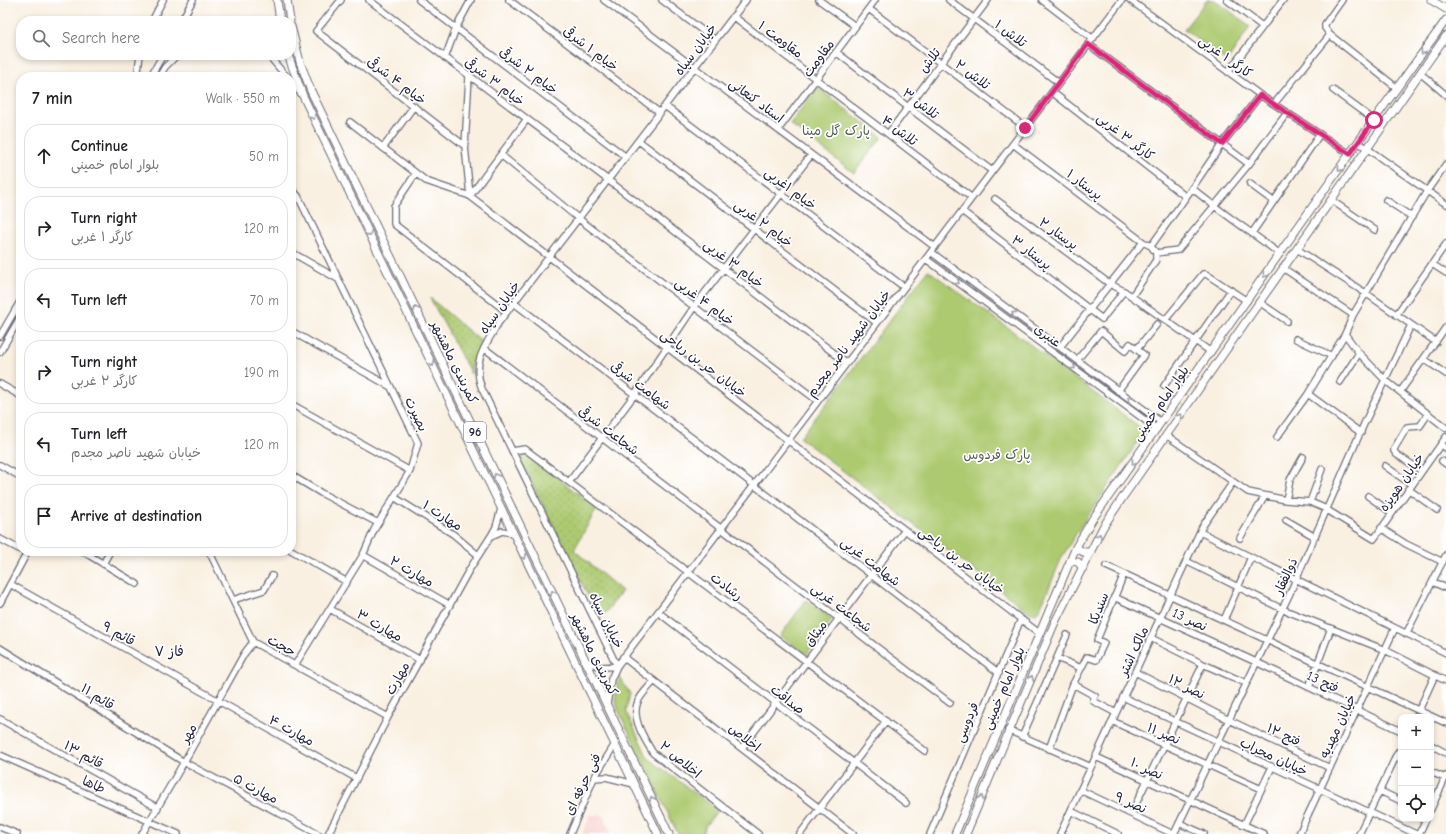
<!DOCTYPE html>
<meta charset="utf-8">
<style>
body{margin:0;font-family:"Comic Neue","Playpen Sans Arabic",sans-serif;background:#f6f6f6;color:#202124}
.controls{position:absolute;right:12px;bottom:12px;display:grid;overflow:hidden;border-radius:8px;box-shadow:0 2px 6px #0003}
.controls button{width:36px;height:36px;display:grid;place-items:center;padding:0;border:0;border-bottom:1px solid #e0e0e0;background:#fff;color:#202124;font:20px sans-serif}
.stop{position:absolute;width:12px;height:12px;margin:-9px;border:3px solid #db2777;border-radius:50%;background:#fff}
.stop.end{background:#db2777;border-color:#fff;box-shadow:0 1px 4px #0008}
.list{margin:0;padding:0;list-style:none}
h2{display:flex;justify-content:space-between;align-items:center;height:52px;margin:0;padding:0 16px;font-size:17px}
h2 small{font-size:13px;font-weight:400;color:#757577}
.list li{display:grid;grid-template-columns:26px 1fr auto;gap:12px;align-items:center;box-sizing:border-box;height:64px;margin:0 8px 8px;padding:0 8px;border:1px solid #e0e0e0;border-radius:16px}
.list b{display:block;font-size:15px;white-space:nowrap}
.list p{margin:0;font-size:13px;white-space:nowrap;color:#757577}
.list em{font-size:13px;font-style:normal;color:#757577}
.icon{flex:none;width:22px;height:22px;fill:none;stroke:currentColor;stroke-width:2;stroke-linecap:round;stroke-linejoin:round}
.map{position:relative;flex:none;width:1446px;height:834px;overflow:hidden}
.search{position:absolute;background:#fff;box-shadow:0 2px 6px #0003;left:16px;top:16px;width:280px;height:44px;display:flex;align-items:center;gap:10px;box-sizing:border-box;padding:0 14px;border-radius:16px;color:#757577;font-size:15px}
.panel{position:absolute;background:#fff;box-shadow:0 2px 6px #0003;left:16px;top:72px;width:280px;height:484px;border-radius:16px}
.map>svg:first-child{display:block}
</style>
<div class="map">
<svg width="1446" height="834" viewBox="0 0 1446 834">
<defs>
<pattern id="grass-dots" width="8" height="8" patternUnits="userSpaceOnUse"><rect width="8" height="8" fill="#adca71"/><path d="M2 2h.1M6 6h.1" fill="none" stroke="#95ad63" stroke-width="1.8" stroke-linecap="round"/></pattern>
</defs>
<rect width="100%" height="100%" fill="#fff"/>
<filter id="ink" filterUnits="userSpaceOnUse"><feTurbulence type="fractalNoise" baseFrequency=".025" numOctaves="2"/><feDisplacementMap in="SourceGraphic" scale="8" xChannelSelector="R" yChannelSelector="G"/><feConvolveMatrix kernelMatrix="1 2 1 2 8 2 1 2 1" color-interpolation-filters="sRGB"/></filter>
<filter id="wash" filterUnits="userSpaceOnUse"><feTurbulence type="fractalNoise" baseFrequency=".012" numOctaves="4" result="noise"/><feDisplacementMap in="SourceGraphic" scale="16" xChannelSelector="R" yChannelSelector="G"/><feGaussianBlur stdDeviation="0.9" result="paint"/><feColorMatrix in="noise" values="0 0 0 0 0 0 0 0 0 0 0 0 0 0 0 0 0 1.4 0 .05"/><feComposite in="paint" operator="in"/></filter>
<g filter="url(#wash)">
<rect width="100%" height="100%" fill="#f9f0e1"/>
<!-- built -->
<path fill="#f7d0cc" d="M590 815H603L612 834H582Z"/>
<!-- grass -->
<path fill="url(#grass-dots)" stroke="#687656" d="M430 298 483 343 472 361 471 374Z
M527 455 597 508 574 550 622 591 600 620 518 456Z"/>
<!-- park -->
<path fill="#adca71" stroke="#687656" d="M1207 0H1215L1250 26 1227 62 1184 29Z
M817 87 882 137 854 173 790 124Z
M928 270 1011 330 1145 431 1079 529 1062 557 1040 609 1036 613H1030L800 438Z
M806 600 832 619 807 654 780 636Z
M619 676 630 694 626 711 648 758 718 810 706 825 702 834H678L619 712 615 699Z"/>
</g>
<g filter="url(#ink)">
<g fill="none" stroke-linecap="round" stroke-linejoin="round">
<!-- minor casing -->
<g stroke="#6d6a75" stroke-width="8">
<path id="minor" d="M341 0 316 31 465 146
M369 0 608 180 847 363
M419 0 626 157
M509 0 660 113
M604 0 935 247
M662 0 715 40
M819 0 855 26
M949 0 1059 83
M1042 0 1093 39
M1130 0 1260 95 1350 154
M1227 0 1262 26
M1342 0 1325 24V28L1330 35 1397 88
M869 9 1025 127
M733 16 972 198
M152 21 163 0
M181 21 193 0
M1088 44 1249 164
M836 52 992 171
M140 55 138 70 140 77
M268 55 287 77
M445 58 456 28 471 0
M1228 72 1283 0
M1420 73 1446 95
M469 76 465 146 470 196
M150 77 163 55
M159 77 165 67 177 55
M291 82 301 94
M1333 90 1374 120
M1052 92 1186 197
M1274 104 1330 35
M665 106 904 287
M350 122 426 181 470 196 1039 633
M778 130 875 0
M888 134 988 0
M639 141 877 323
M1358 142 1446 204
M1013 144 1143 242
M383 148 414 106
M501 155 579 219 818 401
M416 173 394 206V224L507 312
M1250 184 1273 201
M291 188 298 196 418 443 410 471 374 530 363 555 295 665
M1192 188C1220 212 1251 232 1280 254
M470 196 527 119
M995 199 1110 284 1124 291 1211 352
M1331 200 1375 230
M1386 200 1412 217
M962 211 1102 319 1124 291
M1252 233 1320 134
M1297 249 1367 294 1436 342
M291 252 338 279
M931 252 1161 422
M1156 253 1178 250 1249 164 1287 113
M926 259 1157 429
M1432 264 1446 273
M1283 268 1353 315
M1132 296 1156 260V253L1151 246
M1259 302 1287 321
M514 303 754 485 999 673
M1396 315 1446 244
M1166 319 1203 274H1206L1247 301
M291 331 391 387
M1345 334 1359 353 1385 380 1446 428
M0 336 21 300
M1296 339 1332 356
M1060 347 1143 242 1151 246 1186 197 1222 144 1260 95
M484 348 950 703
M1137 349 1157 324
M0 352 21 316
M1424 359 1446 374
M1077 360 1101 331 1125 351 1130 344 1144 355 1118 391
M1340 382 1359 353
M0 384 21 396
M1164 386 1231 290
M1400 392 1446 327
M1308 394 1361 433
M291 404 410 471
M1166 435 1248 492 1286 500 1310 502 1324 508 1374 539 1446 437
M1277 437 1308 394 1345 334 1353 315 1427 191 1446 164
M1441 445 1446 448
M512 451 525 449 925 751
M1442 461 1446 464
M0 465 21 477
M1385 466 1412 485
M1422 471 1396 454 1394 451V449L1407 427 1420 426 1428 414
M291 475 321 493 378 523
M569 482 635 394 694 307 811 155
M1408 489 1437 510
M1368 496 1392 513
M394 497 453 534 478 555
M1286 500 1290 480 1303 457
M1310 502 1322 469
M501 509 496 527 491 536 502 531 513 533
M1286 520 1315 537
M1381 528 1406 544 1443 562
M1200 532 1446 653
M1240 538 1265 496
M0 539 21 550
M291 550 347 582
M82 551 137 584
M209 551 253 642 388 717
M363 555 450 605
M1186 561 1282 609 1385 650 1446 681
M103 564 110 551
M1106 566 1124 574
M1433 582 1446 588
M10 584 356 778
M1114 597 1256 662 1401 731
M233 600 264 590 272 576
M0 603 28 551
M330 609 420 660
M658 612 906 803
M1224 620 1251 557
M1406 634 1446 555
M1151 638 1203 664 1246 683
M0 648 184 762 318 834
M623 657 853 834
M1057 658 1081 668
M586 661 601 667 617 666
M617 666 482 389C471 361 486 345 499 322L746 0
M1135 672 1229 720 1330 768
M654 681C649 687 639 696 637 704 632 720 645 740 653 753L758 834
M1073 684 1095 696 1093 701 1116 713
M1309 687 1331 628
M1123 697 1416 834
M607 704 611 679 617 666 1122 0
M1419 710 1435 675
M0 719 158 808
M1112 721 1261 789
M1008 730 1091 767
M1022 737 1067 635
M1431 745 1446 753
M742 748 905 530
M1049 749 1073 684 1087 657 1096 660 1104 643 1097 640 1124 574 1446 723
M0 755 178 834
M1096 757 1264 834
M1395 757 1401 759
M1431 772 1445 778
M594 778 606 777 634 784
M1080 790 1173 834
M1380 791 1401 801
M1431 809 1446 776
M1071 811 1118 834
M1131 814 1203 664
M1179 823 1204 834
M1244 825 1272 767
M0 827 17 834
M142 834 184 762 244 654 253 642
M328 834 388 717 469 570 491 536
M570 834 594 778 615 744
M800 834 886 721
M930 834 1021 619
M1060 834 1202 527 1233 482
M1174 834 1290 593 1364 424 1411 325
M1299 834 1395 628
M1359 834 1398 752
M1419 834 1426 819"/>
</g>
<!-- major casing -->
<g stroke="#6d6a75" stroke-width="9">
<path id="major" d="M277 0 280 21
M287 0 290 21
M1431 0 1446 9
M291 26 300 62 311 91 669 834
M288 55 303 96 658 834
M1076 547 1083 552H1091
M1070 561 1078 562 1083 568
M955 834 1076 547 1092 520 1358 142 1446 20
M966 834 1055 622 1103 527 1123 497 1446 36"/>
</g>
<!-- minor -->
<use href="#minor" stroke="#fff" stroke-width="5.5"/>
<!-- major -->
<use href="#major" stroke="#fff" stroke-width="7"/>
</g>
<!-- one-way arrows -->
<defs><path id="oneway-chevron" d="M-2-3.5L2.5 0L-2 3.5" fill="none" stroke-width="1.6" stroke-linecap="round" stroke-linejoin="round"/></defs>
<g stroke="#9c9ca7">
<use href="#oneway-chevron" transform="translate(1423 52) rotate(125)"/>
<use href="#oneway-chevron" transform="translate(313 117) rotate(64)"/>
<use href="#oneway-chevron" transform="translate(1340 169) rotate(125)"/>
<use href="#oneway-chevron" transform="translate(369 234) rotate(64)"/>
<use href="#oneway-chevron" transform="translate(1265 275) rotate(125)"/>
<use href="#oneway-chevron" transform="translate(957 282) rotate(36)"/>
<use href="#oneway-chevron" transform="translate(416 309) rotate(-116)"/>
<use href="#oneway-chevron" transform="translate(1014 314) rotate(-144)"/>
<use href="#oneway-chevron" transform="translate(432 364) rotate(64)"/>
<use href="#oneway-chevron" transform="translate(1073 367) rotate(36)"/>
<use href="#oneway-chevron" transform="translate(1130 399) rotate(-144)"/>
<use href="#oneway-chevron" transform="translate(1180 416) rotate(-55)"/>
<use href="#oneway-chevron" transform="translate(1134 462) rotate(125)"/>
<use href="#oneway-chevron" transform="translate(496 476) rotate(-116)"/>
<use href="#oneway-chevron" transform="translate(1099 536) rotate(-64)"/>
<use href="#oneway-chevron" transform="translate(524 557) rotate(64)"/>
<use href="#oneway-chevron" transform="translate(553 593) rotate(-116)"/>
<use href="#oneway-chevron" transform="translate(1031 678) rotate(-67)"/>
<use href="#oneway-chevron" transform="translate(981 798) rotate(-68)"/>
<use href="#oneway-chevron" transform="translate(652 799) rotate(-116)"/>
</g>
</g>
<g fill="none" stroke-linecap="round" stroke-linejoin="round" filter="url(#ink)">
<!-- route -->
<path stroke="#db2777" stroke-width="5" d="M1025 128 1088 44 1222 144 1260 95 1350 154 1374 120"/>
</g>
<g text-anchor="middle" stroke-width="3.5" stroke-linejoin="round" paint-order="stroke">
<!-- shield labels -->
<rect fill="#fff" stroke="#646476" stroke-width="1" x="464" y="422" width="22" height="20" rx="3"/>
<g font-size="12" font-weight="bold" fill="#22223b">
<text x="475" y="436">96</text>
</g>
<!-- street labels -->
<g font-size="13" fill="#22223b" stroke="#fff">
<text transform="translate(1011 33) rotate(37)" y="5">تلاش ۱</text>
<text transform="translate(781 39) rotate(37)" y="5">مقاومت ۱</text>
<text transform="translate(591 48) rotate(37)" y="5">خیام ۱ شرقی</text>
<text transform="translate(695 49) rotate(-53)" y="5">خیابان سپاه</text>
<text transform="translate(1226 56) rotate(36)" y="5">کارگر ۱ غربی</text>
<text transform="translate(818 58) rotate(-53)" y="5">مقاومت</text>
<text transform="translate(929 60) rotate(-53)" y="5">تلاش</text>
<text transform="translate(529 70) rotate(37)" y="5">خیام ۲ شرقی</text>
<text transform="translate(973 74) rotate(37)" y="5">تلاش ۲</text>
<text transform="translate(397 80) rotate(37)" y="5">خیام ۴ شرقی</text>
<text transform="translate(495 81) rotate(37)" y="5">خیام ۳ شرقی</text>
<text transform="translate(757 100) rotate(37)" y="5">استاد کنعانی</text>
<text transform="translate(921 103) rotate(37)" y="5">تلاش ۳</text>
<text transform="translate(900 130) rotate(37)" y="5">تلاش ۴</text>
<text transform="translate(1126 136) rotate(38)" y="5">کارگر ۳ غربی</text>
<text transform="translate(1085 184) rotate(37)" y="5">پرستار ۱</text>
<text transform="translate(791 188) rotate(37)" y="5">خیام ۱غربی</text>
<text transform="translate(764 223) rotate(37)" y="5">خیام ۲ غربی</text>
<text transform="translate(1059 233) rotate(36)" y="5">پرستار ۲</text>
<text transform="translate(1032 252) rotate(38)" y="5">پرستار ۳</text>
<text transform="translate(734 263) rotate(37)" y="5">خیام ۳ غربی</text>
<text transform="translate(705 301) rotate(37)" y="5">خیام ۴ غربی</text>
<text transform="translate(499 307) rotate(-55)" y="5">خیابان سپاه</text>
<text transform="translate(1048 335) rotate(36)" y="5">عنبری</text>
<text transform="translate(848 343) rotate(-53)" y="5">خیابان شهید ناصر مجدم</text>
<text transform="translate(455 362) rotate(64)" y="5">کمربندی ماهشهر</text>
<text transform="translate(704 363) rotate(37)" y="5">خیابان حر بن ریاحی</text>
<text transform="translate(641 385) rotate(37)" y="5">شهامت شرقی</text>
<text transform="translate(1160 403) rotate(-55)" y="5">بلوار امام خمینی</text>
<text transform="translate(417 414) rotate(65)" y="5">بصیرت</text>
<text transform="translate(609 430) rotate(37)" y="5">شجاعت شرقی</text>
<text transform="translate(1401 482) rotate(-55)" y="5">خیابان هویزه</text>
<text transform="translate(443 515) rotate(33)" y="5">مهارت ۱</text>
<text transform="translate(962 560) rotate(37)" y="5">خیابان حر بن ریاحی</text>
<text transform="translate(871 561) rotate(38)" y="5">شهامت غربی</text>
<text transform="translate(412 571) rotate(30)" y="5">مهارت ۲</text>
<text transform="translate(1285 576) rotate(-65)" y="5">ذوالفقار</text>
<text transform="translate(727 586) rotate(37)" y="5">رشادت</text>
<text transform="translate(842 607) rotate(37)" y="5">شجاعت غربی</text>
<text transform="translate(1098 608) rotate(-68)" y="5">سندیکا</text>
<text transform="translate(1190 619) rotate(25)" y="5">نصر 13</text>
<text transform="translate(607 620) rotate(64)" y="5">خیابان سپاه</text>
<text transform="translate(380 625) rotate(30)" y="5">مهارت ۳</text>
<text transform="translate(119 633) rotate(29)" y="5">قائم ۹</text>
<text transform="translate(815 633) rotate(-53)" y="5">میثاق</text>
<text transform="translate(282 645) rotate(29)" y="5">حجت</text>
<text transform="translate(1133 651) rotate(-65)" y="5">مالک اشتر</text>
<text transform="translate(595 654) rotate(64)" y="5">کمربندی ماهشهر</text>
<text transform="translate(397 678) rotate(-61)" y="5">مهارت</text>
<text transform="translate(1323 681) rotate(25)" y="5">فتح 13</text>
<text transform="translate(1187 686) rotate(27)" y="5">نصر ۱۲</text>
<text transform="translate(1003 688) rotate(-67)" y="5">بلوار امام خمینی</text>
<text transform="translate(98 696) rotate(32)" y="5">قائم ۱۱</text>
<text transform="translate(788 699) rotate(38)" y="5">صداقت</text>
<text transform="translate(966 722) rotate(-67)" y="5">فردوسی</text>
<text transform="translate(1337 726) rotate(-65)" y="5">خیابان مهدیه</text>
<text transform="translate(292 730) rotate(29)" y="5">مهارت ۴</text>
<text transform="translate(188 733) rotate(-61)" y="5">مهر</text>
<text transform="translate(1164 733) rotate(24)" y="5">نصر ۱۱</text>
<text transform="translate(1284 734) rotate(25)" y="5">فتح ۱۲</text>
<text transform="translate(745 737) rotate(38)" y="5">اخلاص</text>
<text transform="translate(84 754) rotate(29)" y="5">قائم ۱۳</text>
<text transform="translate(1274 756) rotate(25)" y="5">خیابان محراب</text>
<text transform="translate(681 759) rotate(40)" y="5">اخلاص ۲</text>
<text transform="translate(1147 768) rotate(25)" y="5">نصر ۱۰</text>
<text transform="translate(94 784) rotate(24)" y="5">طاها</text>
<text transform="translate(582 784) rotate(-64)" y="5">فنی حرفه ای</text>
<text transform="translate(256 788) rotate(28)" y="5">مهارت ۵</text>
<text transform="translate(1131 802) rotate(25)" y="5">نصر ۹</text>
</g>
<!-- park labels -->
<g font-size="13" fill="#535d4e" stroke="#fff">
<text x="836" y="135">پارک گل مینا</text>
<text x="997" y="459">پارک فردوس</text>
</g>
<!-- neighbourhood labels -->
<g font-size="14" fill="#22223b" stroke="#fff">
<text x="169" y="656">فاز ۷</text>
</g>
</g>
</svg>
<div class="controls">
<button>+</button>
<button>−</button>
<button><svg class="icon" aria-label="locate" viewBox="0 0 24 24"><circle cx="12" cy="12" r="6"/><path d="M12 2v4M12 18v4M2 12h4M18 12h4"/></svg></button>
</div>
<div class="stop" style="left:1374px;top:120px"></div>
<div class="stop end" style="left:1025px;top:128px"></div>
<div class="search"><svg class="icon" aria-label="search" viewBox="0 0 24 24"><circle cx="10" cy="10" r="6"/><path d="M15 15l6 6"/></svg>Search here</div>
<section class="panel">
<h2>7 min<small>Walk · 550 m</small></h2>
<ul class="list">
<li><svg class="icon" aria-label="ahead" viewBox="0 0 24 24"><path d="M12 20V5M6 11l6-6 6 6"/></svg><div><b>Continue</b><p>بلوار امام خمینی</p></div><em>50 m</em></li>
<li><svg class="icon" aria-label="right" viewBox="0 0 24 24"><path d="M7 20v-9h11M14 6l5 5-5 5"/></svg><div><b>Turn right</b><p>کارگر ۱ غربی</p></div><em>120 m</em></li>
<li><svg class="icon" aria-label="left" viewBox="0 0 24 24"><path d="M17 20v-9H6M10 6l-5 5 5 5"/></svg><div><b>Turn left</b></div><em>70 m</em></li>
<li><svg class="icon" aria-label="right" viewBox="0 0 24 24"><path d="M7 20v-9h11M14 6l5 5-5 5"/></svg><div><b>Turn right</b><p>کارگر ۲ غربی</p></div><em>190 m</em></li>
<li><svg class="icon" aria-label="left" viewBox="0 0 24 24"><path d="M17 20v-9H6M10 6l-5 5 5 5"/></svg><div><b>Turn left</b><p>خیابان شهید ناصر مجدم</p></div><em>120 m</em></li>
<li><svg class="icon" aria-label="arrive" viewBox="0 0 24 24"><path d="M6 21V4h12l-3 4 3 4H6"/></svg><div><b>Arrive at destination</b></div></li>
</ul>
</section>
</div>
